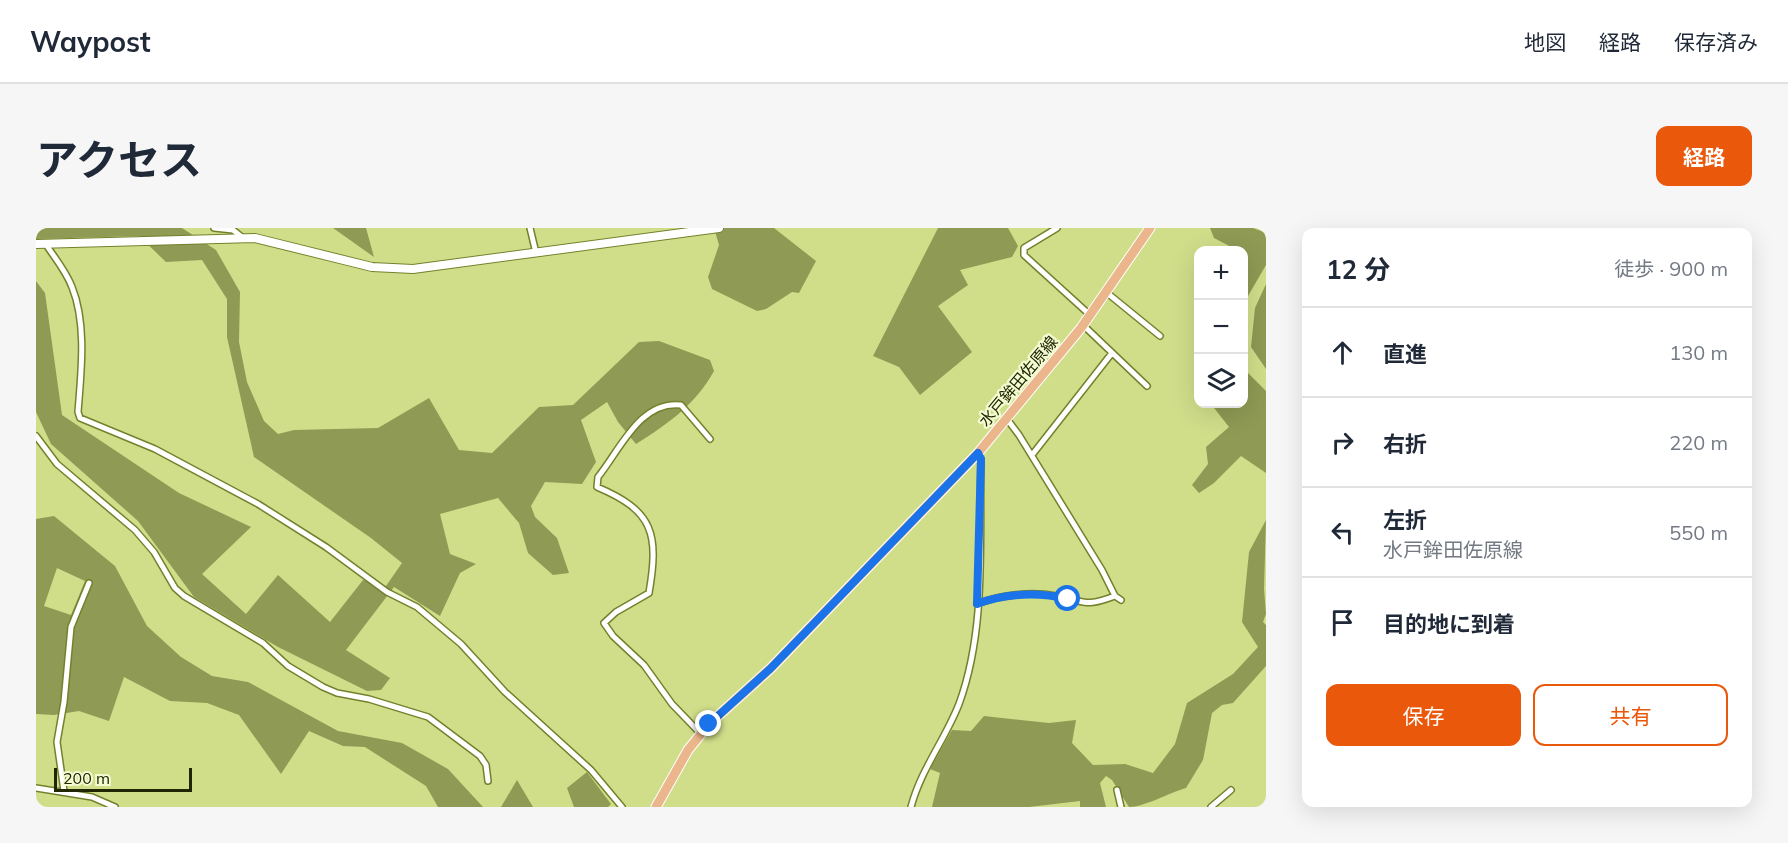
<!DOCTYPE html>
<html lang="ja">
<meta charset="utf-8">
<style>
body{margin:0;font-family:Mulish,"Noto Sans JP",sans-serif;background:#f6f6f7;color:#1f2937}
.controls{position:absolute;right:18px;top:18px;display:grid;overflow:hidden;border-radius:12px;box-shadow:0 6px 24px #0002}
.controls button{width:54px;height:54px;display:grid;place-items:center;padding:0;border:0;border-bottom:2px solid #e0e1e3;background:#fff;color:#1f2937;font:30px sans-serif}
.scale{position:absolute;left:18px;bottom:15px;width:138px;box-sizing:border-box;padding-left:6px;border:3px solid #202502;border-top:0;font-size:16px;line-height:21px;white-space:nowrap;color:#202502;-webkit-text-stroke:4px #f3fbd1;paint-order:stroke}
.stop{position:absolute;width:18px;height:18px;margin:-14px;border:4px solid #1a73e8;border-radius:50%;background:#fff}
.stop.end{background:#1a73e8;border-color:#fff;box-shadow:0 2px 6px #0008}
.list{margin:0;padding:0;list-style:none}
h2{display:flex;justify-content:space-between;align-items:center;height:78px;margin:0;padding:0 24px;font-size:26px}
h2 small{font-size:20px;font-weight:400;color:#747a83}
.list li{display:grid;grid-template-columns:39px 1fr auto;gap:18px;align-items:center;box-sizing:border-box;height:90px;padding:0 24px;border-top:2px solid #e0e1e3}
.list b{display:block;font-size:22px;white-space:nowrap}
.list p{margin:0;font-size:20px;white-space:nowrap;color:#747a83}
.list em{font-size:20px;font-style:normal;color:#747a83}
.actions{display:flex;gap:12px;padding:18px 24px}
.actions a{flex:1;padding:14px 0;border:2px solid #ea580c;border-radius:12px;text-align:center;font-size:21px;color:#ea580c}
.actions .main{background:#ea580c;color:#fff}
.icon{flex:none;width:33px;height:33px;fill:none;stroke:currentColor;stroke-width:2;stroke-linecap:round;stroke-linejoin:round}
.map{position:relative;flex:none;width:1230px;height:579px;overflow:hidden;border-radius:12px}
header{display:flex;align-items:center;gap:36px;box-sizing:border-box;height:84px;padding:0 30px;background:#fff;border-bottom:2px solid #e0e1e3}
header strong{font-size:28px}
nav{display:flex;gap:33px;margin-inline-start:auto;font-size:21px}
.intro{display:flex;align-items:center;justify-content:space-between;box-sizing:border-box;height:144px;padding:0 36px}
h1{margin:0;font-size:42px}
.button{padding:15px 27px;border-radius:12px;background:#ea580c;color:#fff;font-size:21px;font-weight:700}
main{display:flex;gap:36px;padding:0 36px}
aside{flex:1;background:#fff;border-radius:12px;box-shadow:0 6px 24px #0002}
.map>svg:first-child{display:block}
</style>
<header>
<strong>Waypost</strong>
<nav><a>地図</a><a>経路</a><a>保存済み</a></nav>
</header>
<div class="intro"><h1>アクセス</h1><a class="button">経路</a></div>
<main>
<div class="map">
<svg width="1230" height="579" viewBox="0 0 1230 579">
<rect width="100%" height="100%" fill="#d0de8a"/>
<!-- forest -->
<path fill="#8f9a54" fill-rule="evenodd" d="M0 0H146L180 22 204 64 203 114 211 154 228 193 242 206 258 202 342 200 393 170 423 222 456 225 503 179 537 177 603 114 623 113 674 132 678 143C660 176 632 196 600 216L582 194 571 174 545 192 560 234 546 256 509 254 495 278 499 289 521 310 533 345 517 347 492 325 483 295 462 270 404 286 414 326 440 336 424 345 404 388 358 359 310 422 354 450 345 462 331 463 242 419 158 369 102 293 15 216 0 184V53L9 65 26 187 143 265 215 299 166 346 210 386 242 347 294 394 327 352 350 358 366 335 335 310 218 229 191 109V71L166 32 130 34 103 8 0 11Z
M297 0H330L338 29Z
M678 0H738L780 33 763 65 756 64 730 81 721 83 676 61 672 49 683 17Z
M902 0H972L982 18 976 29 924 42 932 57 902 78 936 124 884 167 863 139 837 128Z
M1174 0H1217L1230 5V37L1208 75V22H1201L1178 10Z
M1230 56V141L1215 119 1219 80Z
M1208 141 1230 163V245L1205 228 1178 255 1163 265 1156 257 1172 236 1170 219 1193 199 1175 176H1208Z
M18 288 79 338 111 398 145 429 176 448 212 454 302 503 366 515 412 541 447 579H402L390 558 329 519 307 518 273 503 245 546 203 487 171 475 134 473 88 449 73 493 43 483 18 487 0 486V291ZM21 340 49 353 35 387 8 378Z
M1230 292 1228 361 1230 386 1227 394 1230 397V438L1197 475 1186 477 1176 485 1167 532 1150 560C1133 565 1108 579 1093 579L1076 552 1070 548 1064 555 1070 579H1044V573L993 579H896L904 545 894 541 916 502 935 503 948 488 1013 495 1040 492 1036 515 1057 537 1089 536 1117 545 1139 516 1151 475 1197 446 1222 419 1206 394 1213 324Z
M551 544 575 576 572 579H538L531 560Z
M481 552 497 579H465Z"/>
<g fill="none" stroke-linecap="round" stroke-linejoin="round">
<!-- street casing -->
<g stroke="#75802c" stroke-width="8">
<path id="street" d="M178 0 197 2 207 10
M494 0 500 25
M1021 0 988 20V27L1054 87
M9 15C18 29 30 43 36 59 51 96 45 145 42 184L44 190 119 221 222 276 290 319 351 364 381 379 425 416 469 464 555 542 586 579
M1070 64 1124 108
M1047 97 1111 158
M971 191 983 207 1066 342 1079 368 1085 372
M0 208 21 236 99 302 118 324 139 360 148 368 227 415 252 438 287 459 301 465 333 471 392 489 444 528 450 537 452 553
M996 227 1076 125
M941 376C964 367 995 363 1020 368 1050 373 1047 380 1079 368
M664 505 636 476 608 437 577 408 568 395 580 384 613 365C623 306 618 283 561 259L562 249C584 222 604 172 645 177L674 211
M0 560 56 569 79 579
M1081 562 1085 579
M28 563 21 514 28 474 35 399 53 355
M875 579C885 541 909 512 923 476 951 400 943 311 945 231L942 225
M1175 579 1195 562"/>
</g>
<!-- secondary casing -->
<g stroke="#75802c" stroke-width="10">
<path id="secondary" d="M0 16 219 10 336 39 377 41 683 0"/>
</g>
<!-- primary casing -->
<g stroke="#fff" stroke-width="11">
<path id="primary" d="M620 579 652 522 673 496 735 440 942 225 1045 100 1114 0"/>
</g>
<!-- street -->
<use href="#street" stroke="#fff" stroke-width="5"/>
<!-- secondary -->
<use href="#secondary" stroke="#fff" stroke-width="8"/>
<!-- primary -->
<use href="#primary" stroke="#ecb68c" stroke-width="9"/>
</g>
<g fill="none" stroke-linecap="round" stroke-linejoin="round">
<!-- route -->
<path stroke="#1a73e8" stroke-width="8" d="M673 496 735 440 942 225 945 231 941 376C969 365 1003 364 1032 371"/>
</g>
<g text-anchor="middle" stroke-width="4.5" stroke-linejoin="round" paint-order="stroke">
<!-- street labels -->
<g font-size="16" fill="#202502" stroke="#f3fbd1">
<text transform="translate(982 153) rotate(-50)" y="6">水戸鉾田佐原線</text>
</g>
</g>
</svg>
<div class="controls">
<button>+</button>
<button>−</button>
<button><svg class="icon" aria-label="layers" viewBox="0 0 24 24"><path d="M12 4l9 5-9 5-9-5zM3 14l9 5 9-5"/></svg></button>
</div>
<div class="scale">200 m</div>
<div class="stop" style="left:1032px;top:371px"></div>
<div class="stop end" style="left:673px;top:496px"></div>
</div>
<aside>
<h2>12 分<small>徒歩 · 900 m</small></h2>
<ul class="list">
<li><svg class="icon" aria-label="ahead" viewBox="0 0 24 24"><path d="M12 20V5M6 11l6-6 6 6"/></svg><div><b>直進</b></div><em>130 m</em></li>
<li><svg class="icon" aria-label="right" viewBox="0 0 24 24"><path d="M7 20v-9h11M14 6l5 5-5 5"/></svg><div><b>右折</b></div><em>220 m</em></li>
<li><svg class="icon" aria-label="left" viewBox="0 0 24 24"><path d="M17 20v-9H6M10 6l-5 5 5 5"/></svg><div><b>左折</b><p>水戸鉾田佐原線</p></div><em>550 m</em></li>
<li><svg class="icon" aria-label="arrive" viewBox="0 0 24 24"><path d="M6 21V4h12l-3 4 3 4H6"/></svg><div><b>目的地に到着</b></div></li>
</ul>
<div class="actions"><a class="main">保存</a><a>共有</a></div>
</aside>
</main>
